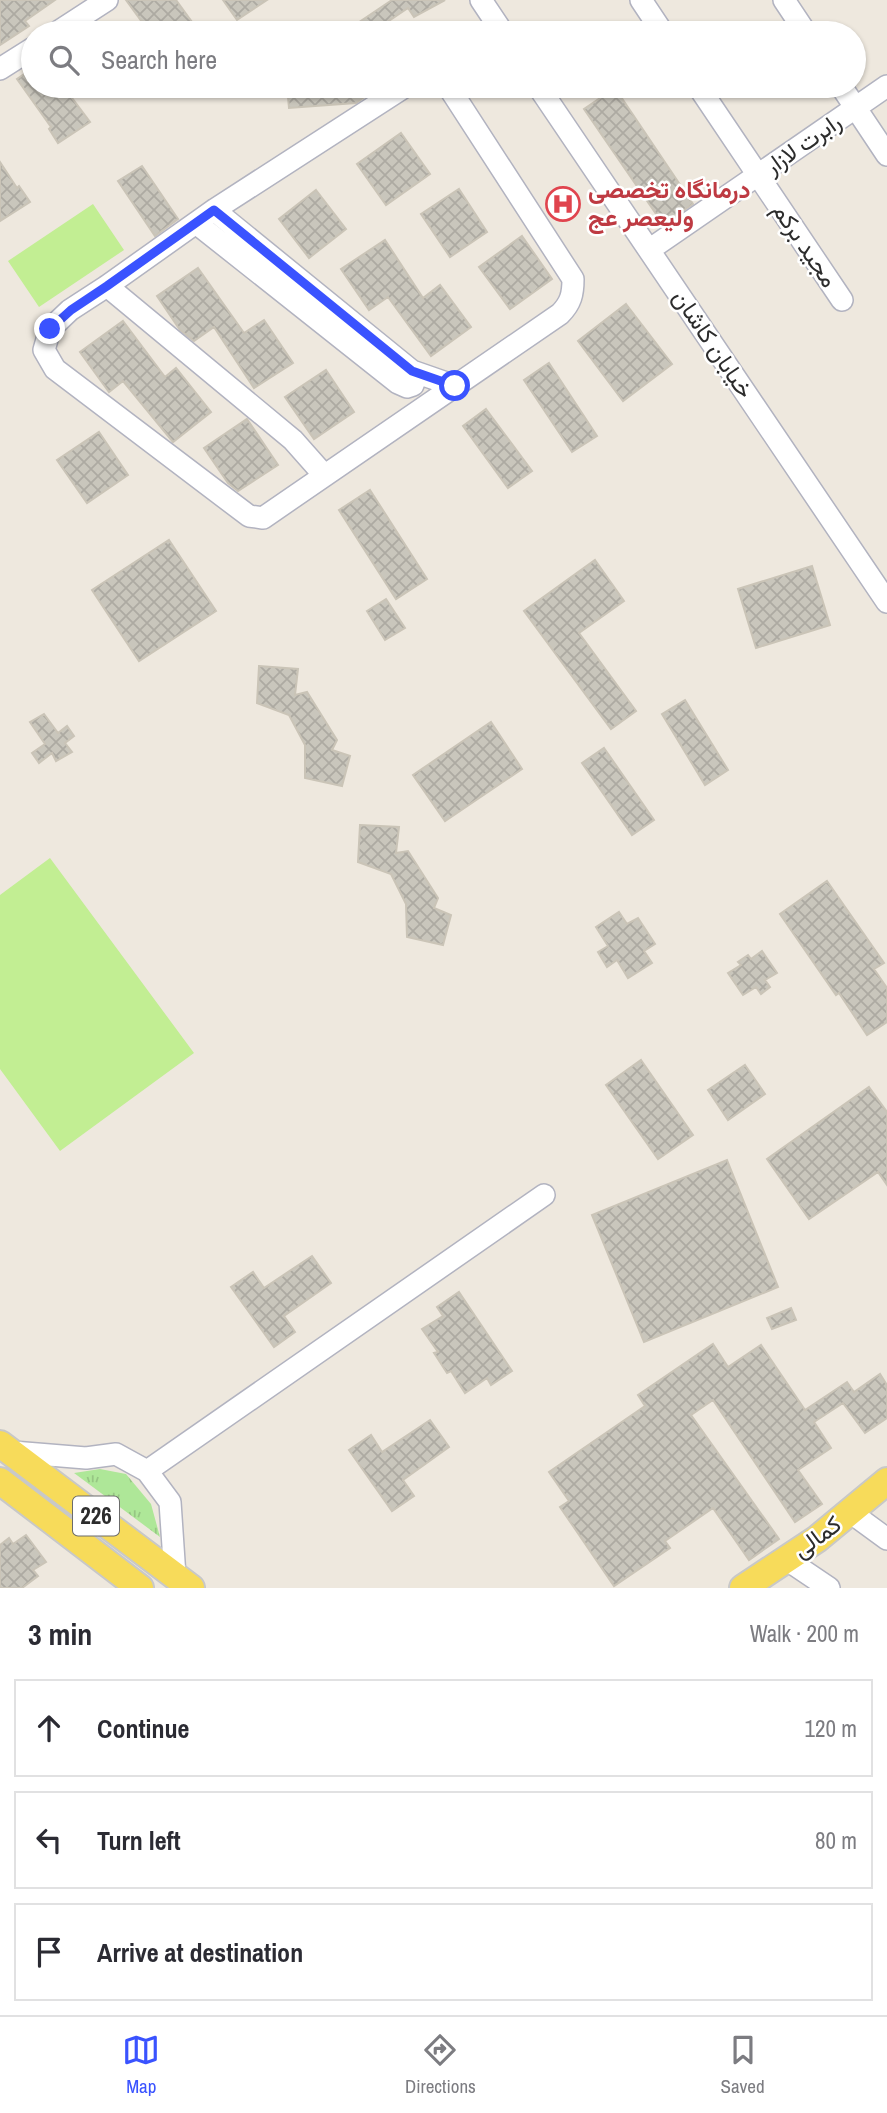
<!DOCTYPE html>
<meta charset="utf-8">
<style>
body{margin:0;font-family:"Archivo Narrow",Vazirmatn,sans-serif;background:#f2f2f3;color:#2b2b33}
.stop{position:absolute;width:21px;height:21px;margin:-16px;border:5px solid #3a53ff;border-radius:50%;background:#fff}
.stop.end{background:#3a53ff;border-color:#fff;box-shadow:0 2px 7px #0008}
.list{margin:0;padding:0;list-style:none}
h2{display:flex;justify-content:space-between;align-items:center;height:91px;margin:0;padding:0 28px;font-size:30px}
h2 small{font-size:23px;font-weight:400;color:#7c7c81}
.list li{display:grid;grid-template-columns:46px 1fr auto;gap:21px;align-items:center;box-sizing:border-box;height:98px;margin:0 14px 14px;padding:0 14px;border:2px solid #e1e1e2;border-radius:0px}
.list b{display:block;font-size:26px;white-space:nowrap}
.list em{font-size:23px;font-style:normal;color:#7c7c81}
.icon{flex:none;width:38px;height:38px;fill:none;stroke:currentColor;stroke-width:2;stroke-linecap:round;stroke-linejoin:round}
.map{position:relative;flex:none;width:887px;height:1588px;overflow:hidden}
.search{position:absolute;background:#fff;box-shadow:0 2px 5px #0004;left:21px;right:21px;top:21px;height:77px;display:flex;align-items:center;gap:18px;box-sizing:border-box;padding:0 24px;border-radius:38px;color:#7c7c81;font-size:26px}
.sheet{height:427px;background:#fff}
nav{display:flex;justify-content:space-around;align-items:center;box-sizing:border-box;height:98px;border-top:2px solid #e1e1e2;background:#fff;font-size:19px;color:#7c7c81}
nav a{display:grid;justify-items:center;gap:4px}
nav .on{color:#3a53ff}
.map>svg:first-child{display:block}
</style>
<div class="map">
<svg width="887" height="1588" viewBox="0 0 887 1588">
<defs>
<pattern id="grass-tufts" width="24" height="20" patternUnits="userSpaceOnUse" patternTransform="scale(1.75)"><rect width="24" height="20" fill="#aee798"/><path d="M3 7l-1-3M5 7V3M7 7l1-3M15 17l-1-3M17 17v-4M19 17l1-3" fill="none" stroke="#96c683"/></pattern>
<pattern id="building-cross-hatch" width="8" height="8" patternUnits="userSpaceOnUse" patternTransform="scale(1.75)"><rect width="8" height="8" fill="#c9c6bc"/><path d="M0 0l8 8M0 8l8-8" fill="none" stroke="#adaaa2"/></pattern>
</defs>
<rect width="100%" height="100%" fill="#eee8de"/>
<!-- grass -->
<path fill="url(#grass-tufts)" d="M100 1469 126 1474 151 1504 160 1537 74 1473Z"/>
<!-- pitch -->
<path fill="#c2ee93" d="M93 204 124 250 39 307 8 261Z
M50 858 194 1053 60 1151 0 1069V895Z"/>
<!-- building -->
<path fill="url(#building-cross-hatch)" stroke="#cac4b7" stroke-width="2" d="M0 0H55L25 21 29 26 0 45Z
M126 0H176L200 33H150Z
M223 0H267L237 20Z
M392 0H445L414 17 408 8 371 33H343Z
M33 68V86H63L90 122 58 143 49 129 51 127 17 79Z
M287 86H365L367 95 356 103 289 108Z
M615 88 693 204 663 224 584 109Z
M401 133 430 174 386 205 357 164Z
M0 162 17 188 19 186 30 202 0 221Z
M142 166 178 219 155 236 118 181Z
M459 189 487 232 450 257 421 214Z
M316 190 346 229 309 258 279 219Z
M522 236 552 279 510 309 479 267Z
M385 240 423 298 440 285 471 327 431 356 388 297 369 310 341 269Z
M198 268 244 333 264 320 293 363 254 388 214 327 194 341 180 330 157 296Z
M626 304 672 364 623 401 578 341Z
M123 321 165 377 176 368 211 412 173 442 123 381 109 392 80 352Z
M549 363 597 436 572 452 524 380Z
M326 370 354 412 314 439 285 397Z
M486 409 532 471 508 488 463 426Z
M247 419 278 465 238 491 228 483 204 448Z
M99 432 128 475 87 503 57 460Z
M370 490 427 579 396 599 339 510Z
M169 540 216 611 139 661 92 590Z
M595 560 624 601 579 633 636 711 611 729 524 611Z
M812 566 830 625 756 648 738 589Z
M386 599 405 628 385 640 367 611Z
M259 666 298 669 295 695 307 692 337 740 332 750 350 756 342 786 305 778V745L289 715 257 703Z
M685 700 728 770 705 785 662 714Z
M44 714 58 733 67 726 74 736 65 743 72 752 56 761 52 753 39 763 32 753 45 744 30 722Z
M491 722 522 769 445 821 413 775Z
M604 748 654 820 632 835 582 763Z
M360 825 399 827 396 853 408 851 438 898 434 908 451 915 443 945 407 937 406 904 391 874 358 862Z
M827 881 884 963 874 969 887 988V1022L867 1035 839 993 836 995 780 914Z
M619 912 627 924 638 918 655 944 644 951 652 963 628 978 617 960 607 967 598 952 608 946 596 927Z
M762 951 777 973 765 980 770 987 761 994 756 987 743 995 728 973 741 965 738 962 748 955 751 959Z
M641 1060 693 1135 658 1159 606 1085Z
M745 1065 765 1094 728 1120 708 1090Z
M869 1087 887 1112V1185L878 1172 809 1219 767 1159Z
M727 1160 778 1287 644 1342 592 1215Z
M312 1256 331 1283 284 1316 295 1332 274 1347 231 1287 253 1272 264 1288Z
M459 1292 512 1371 491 1385 487 1378 465 1393 451 1371 447 1373 434 1353 438 1352 422 1329 443 1316 437 1307Z
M791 1308 796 1320 772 1329 767 1318Z
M713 1344 728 1367 761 1345 805 1410 847 1382 854 1392 880 1374 887 1385V1418L865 1433 843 1403 814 1422 831 1448 798 1470 822 1504 795 1522 713 1400 691 1415 779 1539 749 1560 713 1508 665 1541 670 1548 614 1586 560 1507 569 1501 549 1472 645 1406 638 1395Z
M430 1420 449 1447 403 1480 414 1496 392 1511 349 1450 371 1435 382 1452Z
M26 1535 46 1562 33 1570 38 1576 22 1588H0V1545L9 1538 13 1544Z"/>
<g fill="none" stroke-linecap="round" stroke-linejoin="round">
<!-- minor casing -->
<g stroke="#b2b3c0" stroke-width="24">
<path id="minor" d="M481 0 503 33
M641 0 663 33
M784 0 806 33
M56 33 107 0
M0 69 33 48
M406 86 214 210 107 286 70 310 50 329 44 350 55 369 249 516 263 518 560 314C571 303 573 294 573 279L448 86
M538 86 887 602
M698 86 842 300
M841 86 887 155
M214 210 412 371 455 386
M196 223 398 383 407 387 413 385 415 379 412 371
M649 250 887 86
M107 286 293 440 324 475
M13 1452 86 1458 116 1454 147 1471 170 1502 175 1576
M147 1471 544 1195
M850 1512 887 1539
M786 1559 829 1588"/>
</g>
<!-- major casing -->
<g stroke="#c8c8c8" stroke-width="30">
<path id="major" d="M0 1444 191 1588
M0 1481 140 1588
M743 1588 817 1539 887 1481"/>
</g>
<!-- minor -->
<use href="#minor" stroke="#fff" stroke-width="21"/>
<!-- major -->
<use href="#major" stroke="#f7db5a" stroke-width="26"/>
</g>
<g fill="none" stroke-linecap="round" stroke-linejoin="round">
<!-- route -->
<path stroke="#3a53ff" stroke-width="9" d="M50 329 71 310 107 286 214 210 412 371 455 386"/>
</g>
<!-- icons -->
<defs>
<g id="hospital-ring" transform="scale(1.75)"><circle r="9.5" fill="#fff" stroke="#e0444e" stroke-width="1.5"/><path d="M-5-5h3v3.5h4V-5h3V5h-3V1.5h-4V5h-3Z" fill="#e0444e"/></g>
</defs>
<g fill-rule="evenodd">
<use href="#hospital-ring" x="563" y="204"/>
</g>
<g text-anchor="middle" stroke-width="5" stroke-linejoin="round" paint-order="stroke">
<!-- shield labels -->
<rect fill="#fff" stroke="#6b6b6b" stroke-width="2" x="73" y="1496.5" width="46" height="39" rx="5"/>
<g font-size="23" font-weight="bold" fill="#2c2c2c">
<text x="96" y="1524">226</text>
</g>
<!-- street labels -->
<g font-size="24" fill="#2c2c2c" stroke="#fff">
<text transform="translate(803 144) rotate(-35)" y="8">رابرت لازار</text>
<text transform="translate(805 245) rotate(56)" y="8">مجید برکم</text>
<text transform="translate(713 344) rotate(56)" y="8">خیابان کاشان</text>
<text transform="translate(817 1537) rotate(-36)" y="8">کمالی</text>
</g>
<!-- health labels -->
<g font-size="24" font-weight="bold" fill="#be3a42" stroke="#fff" text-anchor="start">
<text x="588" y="198">درمانگاه تخصصی<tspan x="588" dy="28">ولیعصر عج</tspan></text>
</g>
</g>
</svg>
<div class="stop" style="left:455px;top:386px"></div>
<div class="stop end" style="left:50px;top:329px"></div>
<div class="search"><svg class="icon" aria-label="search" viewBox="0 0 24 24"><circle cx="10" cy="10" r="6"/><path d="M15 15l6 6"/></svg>Search here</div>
</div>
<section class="sheet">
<h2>3 min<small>Walk · 200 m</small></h2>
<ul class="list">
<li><svg class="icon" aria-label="ahead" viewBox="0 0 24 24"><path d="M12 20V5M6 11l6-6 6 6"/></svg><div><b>Continue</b></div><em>120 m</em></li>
<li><svg class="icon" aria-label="left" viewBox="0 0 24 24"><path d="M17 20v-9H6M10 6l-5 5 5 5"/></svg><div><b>Turn left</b></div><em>80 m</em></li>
<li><svg class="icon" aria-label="arrive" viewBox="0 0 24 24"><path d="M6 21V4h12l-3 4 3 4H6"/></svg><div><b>Arrive at destination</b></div></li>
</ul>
</section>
<nav>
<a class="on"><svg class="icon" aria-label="map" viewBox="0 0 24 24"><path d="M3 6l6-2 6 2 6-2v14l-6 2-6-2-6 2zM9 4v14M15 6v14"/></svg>Map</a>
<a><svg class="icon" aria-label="directions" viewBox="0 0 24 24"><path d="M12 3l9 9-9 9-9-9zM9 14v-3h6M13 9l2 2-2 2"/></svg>Directions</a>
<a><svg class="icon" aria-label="saved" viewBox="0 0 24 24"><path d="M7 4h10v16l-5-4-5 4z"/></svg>Saved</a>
</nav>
